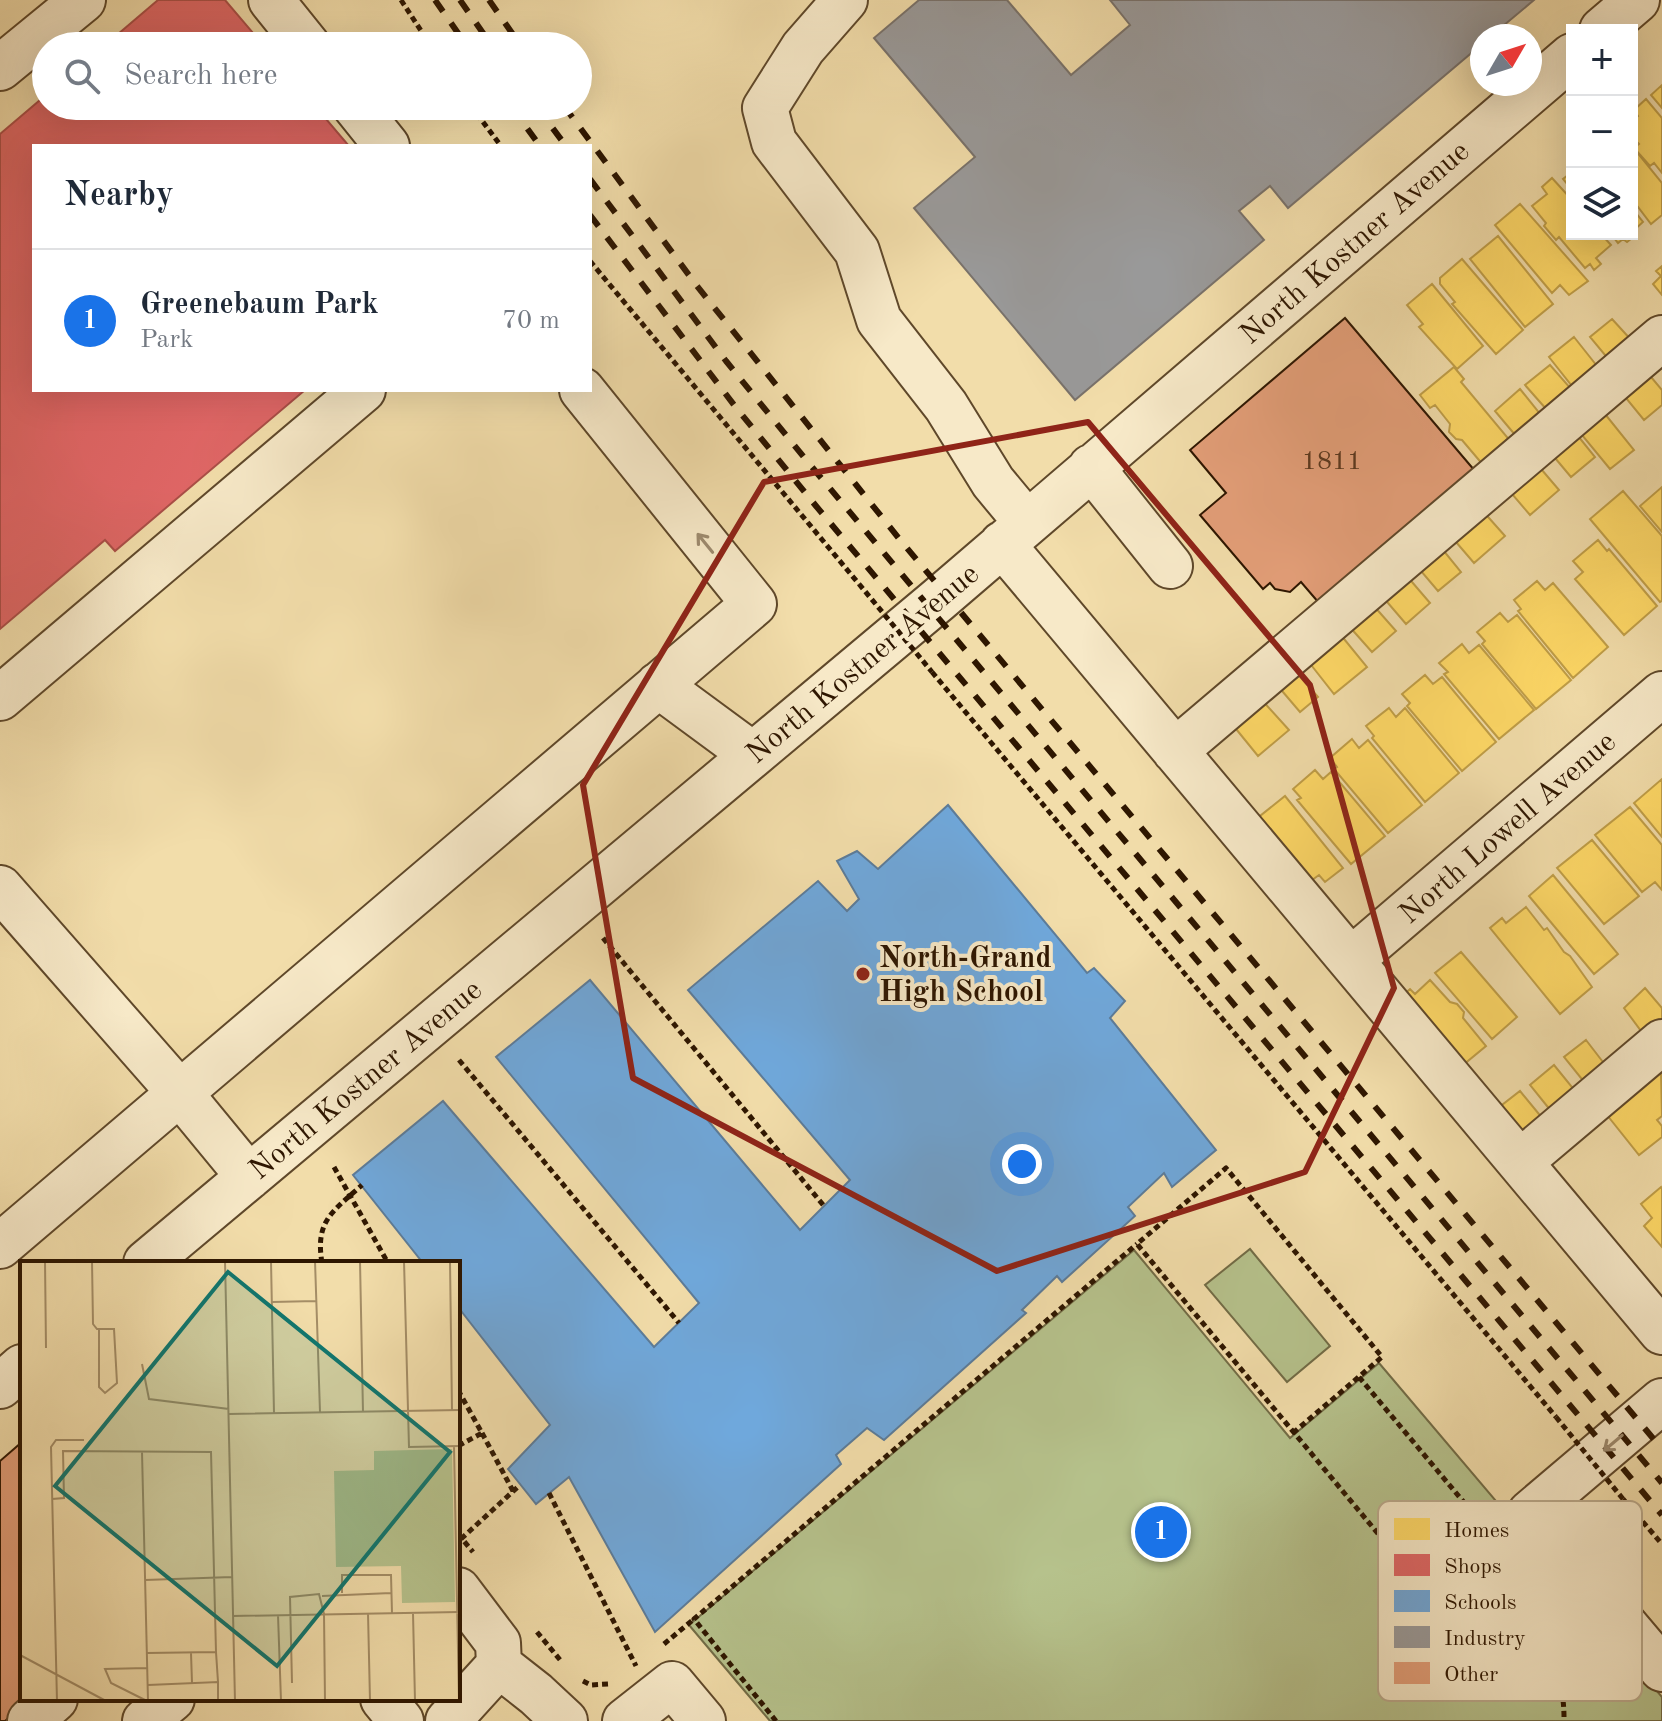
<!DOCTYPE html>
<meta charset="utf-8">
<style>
body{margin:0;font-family:"Old Standard TT",serif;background:#f2f2f3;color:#1f2937}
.controls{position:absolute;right:24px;top:24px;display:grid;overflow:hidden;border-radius:0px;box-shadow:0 8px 32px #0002}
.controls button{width:72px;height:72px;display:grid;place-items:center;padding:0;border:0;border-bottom:2px solid #e0e1e3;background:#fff;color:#1f2937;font:40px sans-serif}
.compass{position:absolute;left:1470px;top:24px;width:72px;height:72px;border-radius:50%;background:#fff;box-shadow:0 8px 32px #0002;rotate:51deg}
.you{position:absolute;left:1022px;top:1164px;width:28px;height:28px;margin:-20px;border:6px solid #fff;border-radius:50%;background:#1a73e8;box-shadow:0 0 0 12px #1a73e833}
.badge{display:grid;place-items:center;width:52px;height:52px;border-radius:50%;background:#1a73e8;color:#fff;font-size:26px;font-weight:700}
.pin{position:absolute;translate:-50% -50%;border:4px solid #fff;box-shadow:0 2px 8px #0006}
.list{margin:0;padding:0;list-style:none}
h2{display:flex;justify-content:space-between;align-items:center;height:104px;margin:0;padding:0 32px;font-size:34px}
h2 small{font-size:26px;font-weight:400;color:#747a83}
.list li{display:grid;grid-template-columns:52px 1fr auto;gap:24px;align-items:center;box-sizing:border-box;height:144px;padding:0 32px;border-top:2px solid #e0e1e3}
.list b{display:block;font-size:30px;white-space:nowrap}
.list p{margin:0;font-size:26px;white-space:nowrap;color:#747a83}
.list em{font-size:26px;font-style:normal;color:#747a83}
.icon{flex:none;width:44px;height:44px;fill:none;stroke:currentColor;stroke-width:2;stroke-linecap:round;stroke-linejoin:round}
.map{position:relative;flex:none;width:1662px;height:1721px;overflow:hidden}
.search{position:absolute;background:#fff;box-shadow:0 8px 32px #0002;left:32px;top:32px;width:560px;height:88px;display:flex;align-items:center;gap:20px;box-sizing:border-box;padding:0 28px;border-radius:44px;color:#747a83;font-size:30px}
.panel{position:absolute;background:#fff;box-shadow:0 8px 32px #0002;left:32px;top:144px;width:560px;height:248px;border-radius:0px}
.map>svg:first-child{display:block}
</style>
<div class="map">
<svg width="1662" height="1721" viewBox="0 0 1662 1721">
<rect width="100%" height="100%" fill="#f2ddaa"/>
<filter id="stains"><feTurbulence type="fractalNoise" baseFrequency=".0025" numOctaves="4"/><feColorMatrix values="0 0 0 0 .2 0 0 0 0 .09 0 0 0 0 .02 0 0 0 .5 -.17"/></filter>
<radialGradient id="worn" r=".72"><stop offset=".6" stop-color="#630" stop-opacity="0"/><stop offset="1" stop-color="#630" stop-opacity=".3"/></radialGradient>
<!-- green -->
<path fill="#b6c28c" stroke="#726c46" stroke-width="2" d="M1250 1249 1330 1346 1287 1382 1205 1285Z
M1134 1250 1290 1438 1379 1363 1662 1697V1721H770L689 1625Z"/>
<!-- homes -->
<path fill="#ffd966" stroke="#c09e47" stroke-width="2" d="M1662 85V108L1651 95Z
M1646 99 1662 118V173L1654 163 1650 166 1634 148 1639 144 1632 137V121L1638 116 1634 110Z
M1632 146 1662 183V215L1651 224 1632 199Z
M1572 172V190L1563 179Z
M1552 178 1572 200V234H1601L1611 245 1596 258 1601 264 1594 270 1590 264 1585 268 1559 237 1556 240 1544 226 1546 223 1532 206 1547 194 1542 187Z
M1520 204 1588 281 1569 295 1560 285 1552 293 1495 225Z
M1632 208 1643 222 1632 232Z
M1611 234H1629L1632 238 1627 242 1623 239 1618 243Z
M1498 236 1553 304 1525 327 1470 259Z
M1462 259 1523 330 1496 354 1452 304 1455 302 1440 284V278Z
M1662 266V295L1653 284 1661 276 1656 271Z
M1432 284 1483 346 1457 369 1419 327 1423 324 1407 305Z
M1612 319 1633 342 1610 361 1590 337Z
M1574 337 1597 366 1572 386 1549 357Z
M1550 365 1572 390 1547 410 1525 385Z
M1454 367 1464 379 1461 382 1512 443 1484 466 1462 440 1456 439 1449 432 1450 424 1435 405 1430 408 1420 395Z
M1646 371 1662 390V405L1644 420 1621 392Z
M1520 389 1541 415 1516 436 1495 411Z
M1601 409 1634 450 1610 469 1577 429Z
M1574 431 1595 457 1571 477 1550 452Z
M1536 463 1559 490 1530 515 1506 487Z
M1662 487V532L1640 506Z
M1623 491 1662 536V601L1660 602 1590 519Z
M1481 509 1505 536 1474 563 1450 535Z
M1598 540 1607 551 1609 549 1657 606 1624 635 1575 579 1583 572 1573 561Z
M1439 545 1461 572 1438 591 1415 564Z
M1406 575 1430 603 1406 624 1382 596Z
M1537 581 1545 590 1553 583 1608 647 1573 678 1518 611 1521 609 1514 600Z
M1373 605 1396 631 1372 652 1348 625Z
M1500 613 1508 622 1517 615 1571 680 1536 709 1482 644 1485 641 1477 632Z
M1340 634 1367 667 1334 694 1308 661Z
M1462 644 1469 653 1479 645 1534 710 1499 739 1444 674 1448 672 1439 663Z
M1294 670 1318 697 1300 712 1277 685Z
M1425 675 1433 684 1442 677 1496 742 1462 771 1407 706 1410 703 1402 694Z
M1261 699 1289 730 1258 756 1232 724Z
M1389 708 1396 717 1405 708 1459 773 1425 802 1372 738 1374 736 1366 726Z
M1352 739 1359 748 1368 740 1422 805 1388 833 1334 769 1337 767 1330 758Z
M1315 770 1323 779 1331 772 1385 836 1351 864 1297 800 1301 798 1293 789Z
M1662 779V837L1634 803Z
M1285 796 1343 868 1325 882 1319 875 1308 883 1255 820Z
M1630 807 1662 845V890L1655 882 1642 892 1595 835Z
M1592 840 1639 896 1604 924 1557 868Z
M1553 875 1618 954 1594 974 1529 896Z
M1526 907 1544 930 1547 928 1564 952 1570 956 1592 987 1560 1014 1490 928 1502 918 1506 923Z
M1461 952 1517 1017 1492 1039 1435 973Z
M1430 980 1450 1002 1457 1004 1464 1012 1463 1018 1486 1046 1457 1070 1401 997 1410 989 1415 994Z
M1645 988 1662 1008V1020L1644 1035 1624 1008Z
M1586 1040 1606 1066 1585 1083 1564 1057Z
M1554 1065 1576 1092 1551 1111 1530 1085Z
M1661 1072 1662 1116 1657 1120 1662 1126V1137L1639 1155 1607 1115Z
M1520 1091 1543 1119 1518 1141 1493 1112Z
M1661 1187 1662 1189V1247L1644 1226 1652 1218 1641 1204Z"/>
<!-- shops -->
<path fill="#e06666" stroke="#ab4e47" stroke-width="2" d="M158 0H225L264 46H104Z
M46 95V106H315L349 146H34V390H305L115 551 105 540 0 629V134Z"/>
<!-- schools -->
<path fill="#6fa8dc" stroke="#5c7c9a" stroke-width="2" d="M948 805 1087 973 1094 968 1125 1001 1110 1018 1216 1150 1172 1187 1164 1173 1128 1207 1135 1216 1062 1282 1057 1276 1022 1310 1026 1313 884 1440 867 1428 836 1455 841 1464 655 1632 569 1477 536 1504 508 1469 550 1425 458 1307V1263H423L353 1175 443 1101 654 1347 699 1303 496 1057 590 980 800 1230 850 1180 688 990 818 881 847 911 859 899 837 861 857 851 878 869Z"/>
<!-- industry -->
<path fill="#999" stroke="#79726b" stroke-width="2" d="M919 0H1007L1071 75 1130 25 1110 0H1534L1491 36H1482V44L1288 208 1270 186 1239 211 1264 240 1075 400 914 208 975 157 874 38Z"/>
<!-- building -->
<path fill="#e39e78" stroke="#2e1600" stroke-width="2" d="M1345 318 1475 471 1319 603 1301 582 1290 592 1275 589 1270 583 1263 589 1200 515 1226 493 1190 450Z
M22 1442V1699H31L5 1721H0V1461Z"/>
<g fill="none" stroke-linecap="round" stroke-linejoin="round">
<!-- minor casing -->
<g stroke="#5f482a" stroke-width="48">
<path id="minor" d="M271 0 308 46
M845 0 803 48 765 108 774 142 857 251 879 320 946 406 993 482 1027 523
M1602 30 1637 0
M0 68 83 0
M355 106 387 146
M1091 467 1170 566
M1002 544 1662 1332
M658 685 753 755
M0 698 363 390
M1175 751 1662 338
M0 888 179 1092 249 1177
M1351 960 1662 694
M1520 1162 1662 1042
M0 1246 754 604 582 390
M146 1263 938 600 1572 56
M0 1386 22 1367
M1662 1401 1530 1513 1662 1669
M499 1665 536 1694 565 1721
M383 1699 401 1721
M30 1721 55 1699
M145 1721 172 1699
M448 1721 499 1665 498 1643 458 1590
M625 1721 672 1684 703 1721"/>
</g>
<!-- path -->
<path stroke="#2e1600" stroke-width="5" stroke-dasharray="6 4" stroke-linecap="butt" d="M401 0 431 46
M471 106 501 146
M590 261 859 584
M932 672 1556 1417
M603 938 824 1206
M459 1060 679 1323
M334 1167 388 1263
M322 1263C315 1221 332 1212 362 1185
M1359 1377 1467 1506
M458 1390 482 1433 458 1446
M482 1433 513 1491
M1293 1433 1382 1357 1226 1168 1137 1244 1385 1542 1407 1565 1427 1573 1439 1572
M549 1493 636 1666
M1623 1499 1662 1544
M1434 1551a48 48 0 1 1 96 0a48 48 0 1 1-96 0Z
M458 1534 473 1552
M461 1539 520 1485
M1490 1599C1536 1631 1565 1662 1564 1721
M537 1632 561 1661
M664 1644 694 1619
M583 1681 591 1685 608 1684
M776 1721 694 1619 1137 1244"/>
<!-- minor -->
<use href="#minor" stroke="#f7e9c8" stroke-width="44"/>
<!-- rail -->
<path stroke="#2e1600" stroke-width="6" stroke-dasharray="14 14" stroke-linecap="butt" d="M435 0 467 46
M460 0 492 46
M489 0 521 46
M511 106 540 146
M536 106 566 146
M564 106 697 286 901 541 1662 1449
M590 179 726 361 807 461 1662 1483
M590 215 734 405 816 506 1662 1515"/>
<!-- path-bridge -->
<path stroke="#2e1600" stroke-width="5" stroke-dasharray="6 4" stroke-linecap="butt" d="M859 584 932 672
M1556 1417 1623 1499"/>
</g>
<!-- one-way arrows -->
<defs><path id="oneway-shaft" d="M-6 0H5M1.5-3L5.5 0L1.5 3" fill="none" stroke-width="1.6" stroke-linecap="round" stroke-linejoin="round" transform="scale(2)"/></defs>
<g stroke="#9d8a6e">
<use href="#oneway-shaft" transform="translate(705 543) rotate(-129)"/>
<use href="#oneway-shaft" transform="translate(1613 1443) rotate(140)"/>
</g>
<!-- marked area -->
<path fill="none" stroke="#8f2418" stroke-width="6" stroke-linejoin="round" d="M1088 422 1310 685 1394 988 1305 1172 997 1271 633 1078 583 785 764 482Z"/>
<!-- markers -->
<circle fill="#8f2418" stroke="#f7e9c8" stroke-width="3" cx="863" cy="974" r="8"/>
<g text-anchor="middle" stroke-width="8" stroke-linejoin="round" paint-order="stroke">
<!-- number labels -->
<g font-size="26" fill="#5b381e">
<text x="1332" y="469">1811</text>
</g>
<!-- street labels -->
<g font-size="30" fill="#2e1600" stroke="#f7e9c8">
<text transform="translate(1354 242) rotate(-41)" y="10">North Kostner Avenue</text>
<text transform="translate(862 663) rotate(-40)" y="10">North Kostner Avenue</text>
<text transform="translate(1507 827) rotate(-41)" y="10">North Lowell Avenue</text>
<text transform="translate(365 1079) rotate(-40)" y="10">North Kostner Avenue</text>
</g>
<!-- poi labels -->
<g font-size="30" font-weight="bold" fill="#2e1600" stroke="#f7e9c8" text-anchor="start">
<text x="879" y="967">North-Grand<tspan x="879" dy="34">High School</tspan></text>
</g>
</g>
<!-- overview -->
<g transform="translate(20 1261)">
<rect width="440" height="440" fill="#f2ddaa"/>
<path d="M432 188 435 341 382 342 381 305 316 306 314 210 354 209V190Z" fill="#b6c28c"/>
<path fill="none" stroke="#a48d66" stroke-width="2" d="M25 0 26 87M72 0 73 63 77 68H94L97 122 85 132 79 126V68M205 0 215 440M251 0 254 152M295 0 300 151M340 0 343 151M384 0 389 186 440 185M430 0 432 149M252 41 296 40M122 103 129 138 209 148M209 153 440 149M434 185 439 440M122 191 128 440M32 238 44 237 43 190 191 191 196 391 127 392M125 319 212 316M322 332V314H371L372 352M302 335 371 332M348 352 350 440M393 352 395 440M258 354 261 440M213 355 439 351M196 391 198 421M171 392 172 422M0 394 86 440M127 407 85 408 91 422 127 440M272 422 270 336 299 333 304 353 305 440M128 424 198 421V440M37 440 31 186 36 179H64"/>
<path fill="#0f766e" fill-opacity="0.15" stroke="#0f766e" stroke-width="4" d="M208 11 430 191 257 405 35 225Z"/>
<rect width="440" height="440" fill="none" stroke="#2e1600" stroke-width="4"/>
</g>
<!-- legend -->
<rect x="1378" y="1501" width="264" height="200" rx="12" fill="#f7e9c8" stroke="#bbaa8c" stroke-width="2"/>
<rect x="1394" y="1518" width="36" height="22" fill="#ffd966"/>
<rect x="1394" y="1554" width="36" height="22" fill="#e06666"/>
<rect x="1394" y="1590" width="36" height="22" fill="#6fa8dc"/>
<rect x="1394" y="1626" width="36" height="22" fill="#999"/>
<rect x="1394" y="1662" width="36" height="22" fill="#e39e78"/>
<g font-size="22" fill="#2e1600">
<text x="1444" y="1537">Homes</text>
<text x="1444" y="1573">Shops</text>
<text x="1444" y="1609">Schools</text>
<text x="1444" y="1645">Industry</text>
<text x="1444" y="1681">Other</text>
</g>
<rect width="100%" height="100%" filter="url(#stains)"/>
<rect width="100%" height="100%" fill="url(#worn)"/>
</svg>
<div class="controls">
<button>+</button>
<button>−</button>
<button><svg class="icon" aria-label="layers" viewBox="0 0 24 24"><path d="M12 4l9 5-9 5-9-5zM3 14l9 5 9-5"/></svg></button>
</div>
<svg class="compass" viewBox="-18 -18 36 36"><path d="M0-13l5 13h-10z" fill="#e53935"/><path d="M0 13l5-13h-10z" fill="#747a83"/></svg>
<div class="you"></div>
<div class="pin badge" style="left:1161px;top:1532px">1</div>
<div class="search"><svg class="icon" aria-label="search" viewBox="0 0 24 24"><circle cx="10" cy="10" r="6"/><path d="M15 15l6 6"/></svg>Search here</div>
<section class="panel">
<h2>Nearby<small></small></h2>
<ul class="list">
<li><span class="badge">1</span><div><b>Greenebaum Park</b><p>Park</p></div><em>70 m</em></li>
</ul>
</section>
</div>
